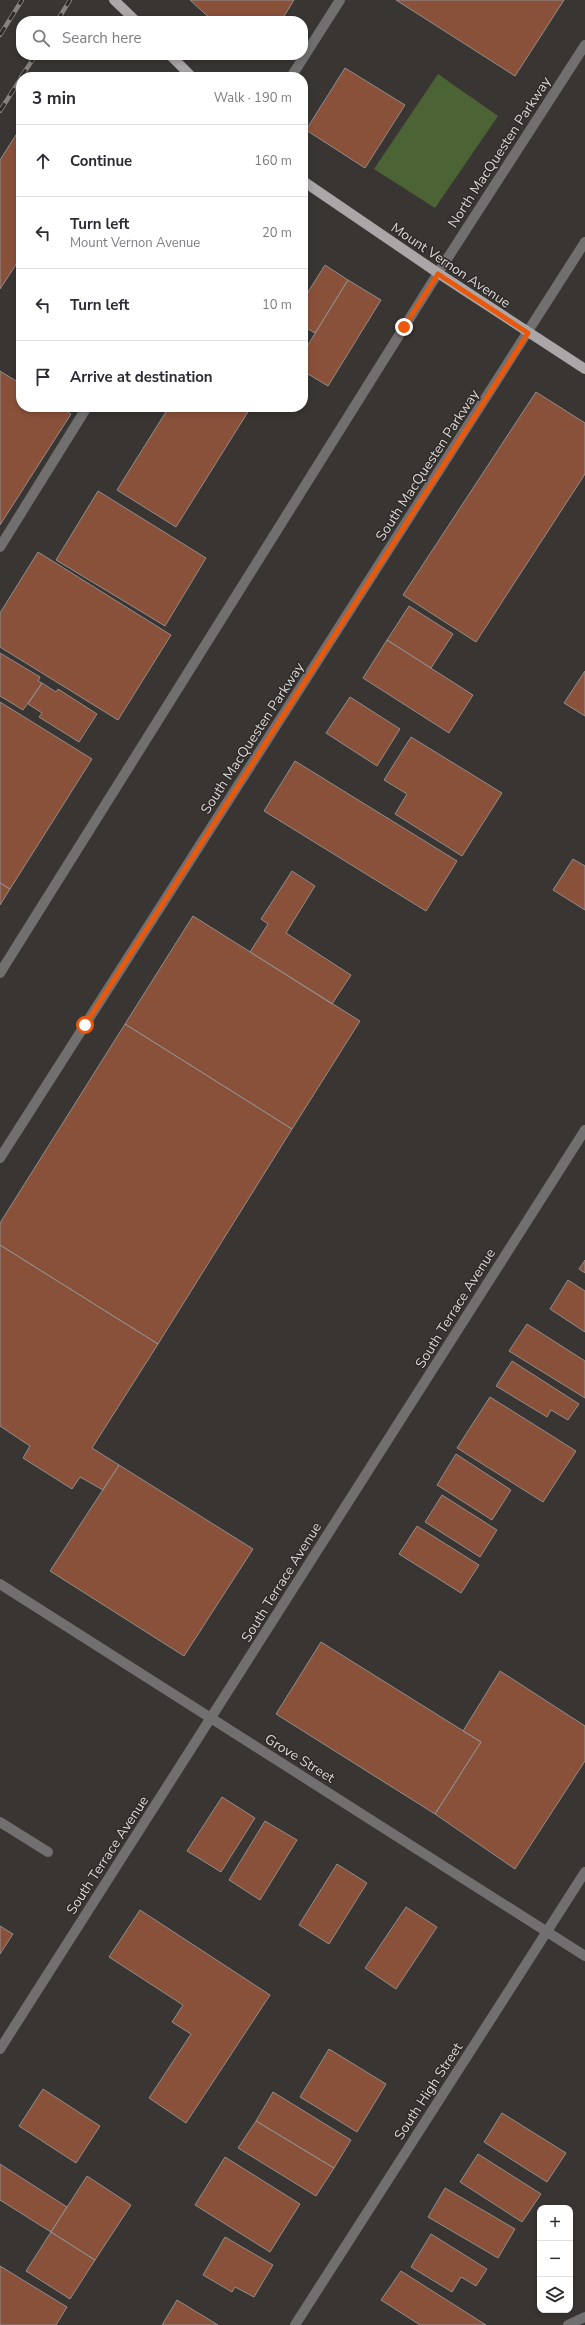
<!DOCTYPE html>
<meta charset="utf-8">
<style>
body{margin:0;font-family:"Nunito Sans",sans-serif;background:#f7f7f7;color:#2b2b33}
.controls{position:absolute;right:12px;bottom:12px;display:grid;overflow:hidden;border-radius:8px;box-shadow:0 2px 6px #0003}
.controls button{width:36px;height:36px;display:grid;place-items:center;padding:0;border:0;border-bottom:1px solid #e1e1e2;background:#fff;color:#2b2b33;font:20px sans-serif}
.stop{position:absolute;width:12px;height:12px;margin:-9px;border:3px solid #ea580c;border-radius:50%;background:#fff}
.stop.end{background:#ea580c;border-color:#fff;box-shadow:0 1px 4px #0008}
.list{margin:0;padding:0;list-style:none}
h2{display:flex;justify-content:space-between;align-items:center;height:52px;margin:0;padding:0 16px;font-size:17px}
h2 small{font-size:13px;font-weight:400;color:#7c7c81}
.list li{display:grid;grid-template-columns:26px 1fr auto;gap:12px;align-items:center;box-sizing:border-box;height:72px;padding:0 16px;border-top:1px solid #e1e1e2}
.list b{display:block;font-size:15px;white-space:nowrap}
.list p{margin:0;font-size:13px;white-space:nowrap;color:#7c7c81}
.list em{font-size:13px;font-style:normal;color:#7c7c81}
.icon{flex:none;width:22px;height:22px;fill:none;stroke:currentColor;stroke-width:2;stroke-linecap:round;stroke-linejoin:round}
.map{position:relative;flex:none;width:585px;height:2325px;overflow:hidden}
.search{position:absolute;background:#fff;box-shadow:0 2px 6px #0003;left:16px;top:16px;width:292px;height:44px;display:flex;align-items:center;gap:10px;box-sizing:border-box;padding:0 14px;border-radius:16px;color:#7c7c81;font-size:15px}
.panel{position:absolute;background:#fff;box-shadow:0 2px 6px #0003;left:16px;top:72px;width:292px;height:340px;border-radius:16px}
.map>svg:first-child{display:block}
</style>
<div class="map">
<svg width="585" height="2325" viewBox="0 0 585 2325">
<rect width="100%" height="100%" fill="#393533"/>
<!-- green -->
<path fill="#4c6335" d="M438 74 498 116 435 208 374 169Z"/>
<!-- building -->
<path fill="#8a513a" stroke="#918d8b" d="M190 0H294L281 21H213Z
M396 0H564L515 76Z
M345 68 405 105 365 168 306 130Z
M21 127V257L0 289V160Z
M325 265 348 280 315 333 303 326V300Z
M348 280 381 300 328 386 303 371V353Z
M0 371 21 384V407H59L71 414 0 525Z
M536 392 585 423V474L476 642 403 595Z
M169 407H251L176 527 117 490Z
M98 491 206 558 165 626 56 560Z
M38 552 171 635 118 720 0 647V613Z
M409 606 453 634 431 668 387 640Z
M387 640 473 695 449 733 363 678Z
M0 653 40 677 38 681 42 683 23 710 0 696Z
M585 671V716L564 703Z
M42 683 56 692 58 689 97 714 79 742 39 717 42 713 28 704Z
M350 697 400 729 377 766 326 733Z
M0 702 92 759 10 889 0 883Z
M411 737 502 793 462 856 395 814 407 794 384 780Z
M295 761 457 861 426 911 264 811Z
M573 859 585 866V910L553 890Z
M292 871 315 886 286 933 351 975 332 1004 250 952 268 924 261 919Z
M0 883 10 889 0 905Z
M193 916 360 1021 292 1129 125 1024Z
M125 1024 292 1129 158 1344 0 1245V1223Z
M0 1245 158 1344 92 1448 119 1465 103 1490 80 1477 72 1489 23 1458 30 1446 0 1426Z
M585 1260V1273L579 1269Z
M568 1280 585 1291V1332L550 1309Z
M527 1324 585 1361V1398L509 1351Z
M512 1361 579 1404 568 1420 551 1410 547 1417 496 1386Z
M490 1397 576 1451 543 1502 457 1448Z
M456 1454 511 1490 492 1520 437 1485Z
M119 1465 253 1549 184 1656 50 1571Z
M442 1495 497 1530 480 1557 425 1522Z
M417 1526 479 1565 461 1593 399 1554Z
M321 1642 481 1742 435 1814 276 1714Z
M500 1671 585 1726V1761L515 1869 435 1814 481 1742 463 1731Z
M222 1797 255 1818 221 1872 187 1851Z
M265 1821 297 1840 260 1900 229 1880Z
M337 1864 367 1883 329 1944 299 1925Z
M406 1907 437 1927 396 1989 365 1968Z
M140 1910 270 1995 186 2123 149 2098 191 2034 172 2022 183 2005 109 1957Z
M0 1926 13 1934 0 1954Z
M329 2049 386 2084 357 2132 300 2097Z
M43 2089 100 2126 76 2163 19 2126Z
M273 2092 351 2140 334 2168 256 2121Z
M502 2113 566 2153 547 2182 484 2142Z
M256 2121 334 2168 316 2196 238 2148Z
M478 2154 541 2194 522 2222 460 2182Z
M225 2157 300 2204 270 2252 195 2205Z
M0 2164 67 2207 51 2232 0 2200Z
M87 2176 131 2205 95 2260 51 2232Z
M445 2188 515 2229 498 2258 428 2217Z
M51 2232 95 2260 70 2299 26 2271Z
M431 2234 487 2269 476 2286 461 2277 452 2292 411 2267Z
M225 2237 273 2265 254 2297 235 2287 232 2292 203 2275Z
M0 2266 67 2307 56 2325H0Z
M401 2271 486 2325H420L381 2300Z
M177 2300 218 2325H162Z"/>
<g fill="none" stroke-linecap="round" stroke-linejoin="round">
<!-- minor -->
<path stroke="#716f6f" stroke-width="10" d="M291 77 340 0
M0 547 87 407
M0 973 438 273 585 45
M0 1158 585 242
M0 1584 585 1956
M0 1822 48 1852
M0 2049 585 1130
M295 2325 585 1872
M568 2325 585 2317"/>
<!-- major -->
<path stroke="#aba6a7" stroke-width="10" d="M114 0 136 21
M170 55 192 77
M303 181 438 273 585 369"/>
<!-- rail casing -->
<g stroke="#858280" stroke-width="4.5">
<path id="rail" d="M57 21 70 0
M0 35 22 0
M21 77 36 55
M0 111 21 78"/>
</g>
<!-- rail -->
<use href="#rail" stroke="#2e2b29" stroke-width="3" stroke-dasharray="9" stroke-linecap="butt"/>
</g>
<g fill="none" stroke-linecap="round" stroke-linejoin="round">
<!-- route -->
<path stroke="#ea580c" stroke-width="5" d="M85 1025 528 333 438 274 404 327"/>
</g>
<g text-anchor="middle" stroke-width="3" stroke-linejoin="round" paint-order="stroke">
<!-- street labels -->
<g font-size="14" fill="#d8d5d4" stroke="#2e2b29">
<text transform="translate(499 152) rotate(-57)" y="5">North MacQuesten Parkway</text>
<text transform="translate(451 265) rotate(34)" y="5">Mount Vernon Avenue</text>
<text transform="translate(427 465) rotate(-57)" y="5">South MacQuesten Parkway</text>
<text transform="translate(252 738) rotate(-57)" y="5">South MacQuesten Parkway</text>
<text transform="translate(455 1308) rotate(-58)" y="5">South Terrace Avenue</text>
<text transform="translate(281 1582) rotate(-58)" y="5">South Terrace Avenue</text>
<text transform="translate(300 1758) rotate(32)" y="5">Grove Street</text>
<text transform="translate(107 1855) rotate(-57)" y="5">South Terrace Avenue</text>
<text transform="translate(428 2091) rotate(-57)" y="5">South High Street</text>
</g>
</g>
</svg>
<div class="controls">
<button>+</button>
<button>−</button>
<button><svg class="icon" aria-label="layers" viewBox="0 0 24 24"><path d="M12 4l9 5-9 5-9-5zM3 14l9 5 9-5"/></svg></button>
</div>
<div class="stop" style="left:85px;top:1025px"></div>
<div class="stop end" style="left:404px;top:327px"></div>
<div class="search"><svg class="icon" aria-label="search" viewBox="0 0 24 24"><circle cx="10" cy="10" r="6"/><path d="M15 15l6 6"/></svg>Search here</div>
<section class="panel">
<h2>3 min<small>Walk · 190 m</small></h2>
<ul class="list">
<li><svg class="icon" aria-label="ahead" viewBox="0 0 24 24"><path d="M12 20V5M6 11l6-6 6 6"/></svg><div><b>Continue</b></div><em>160 m</em></li>
<li><svg class="icon" aria-label="left" viewBox="0 0 24 24"><path d="M17 20v-9H6M10 6l-5 5 5 5"/></svg><div><b>Turn left</b><p>Mount Vernon Avenue</p></div><em>20 m</em></li>
<li><svg class="icon" aria-label="left" viewBox="0 0 24 24"><path d="M17 20v-9H6M10 6l-5 5 5 5"/></svg><div><b>Turn left</b></div><em>10 m</em></li>
<li><svg class="icon" aria-label="arrive" viewBox="0 0 24 24"><path d="M6 21V4h12l-3 4 3 4H6"/></svg><div><b>Arrive at destination</b></div></li>
</ul>
</section>
</div>
